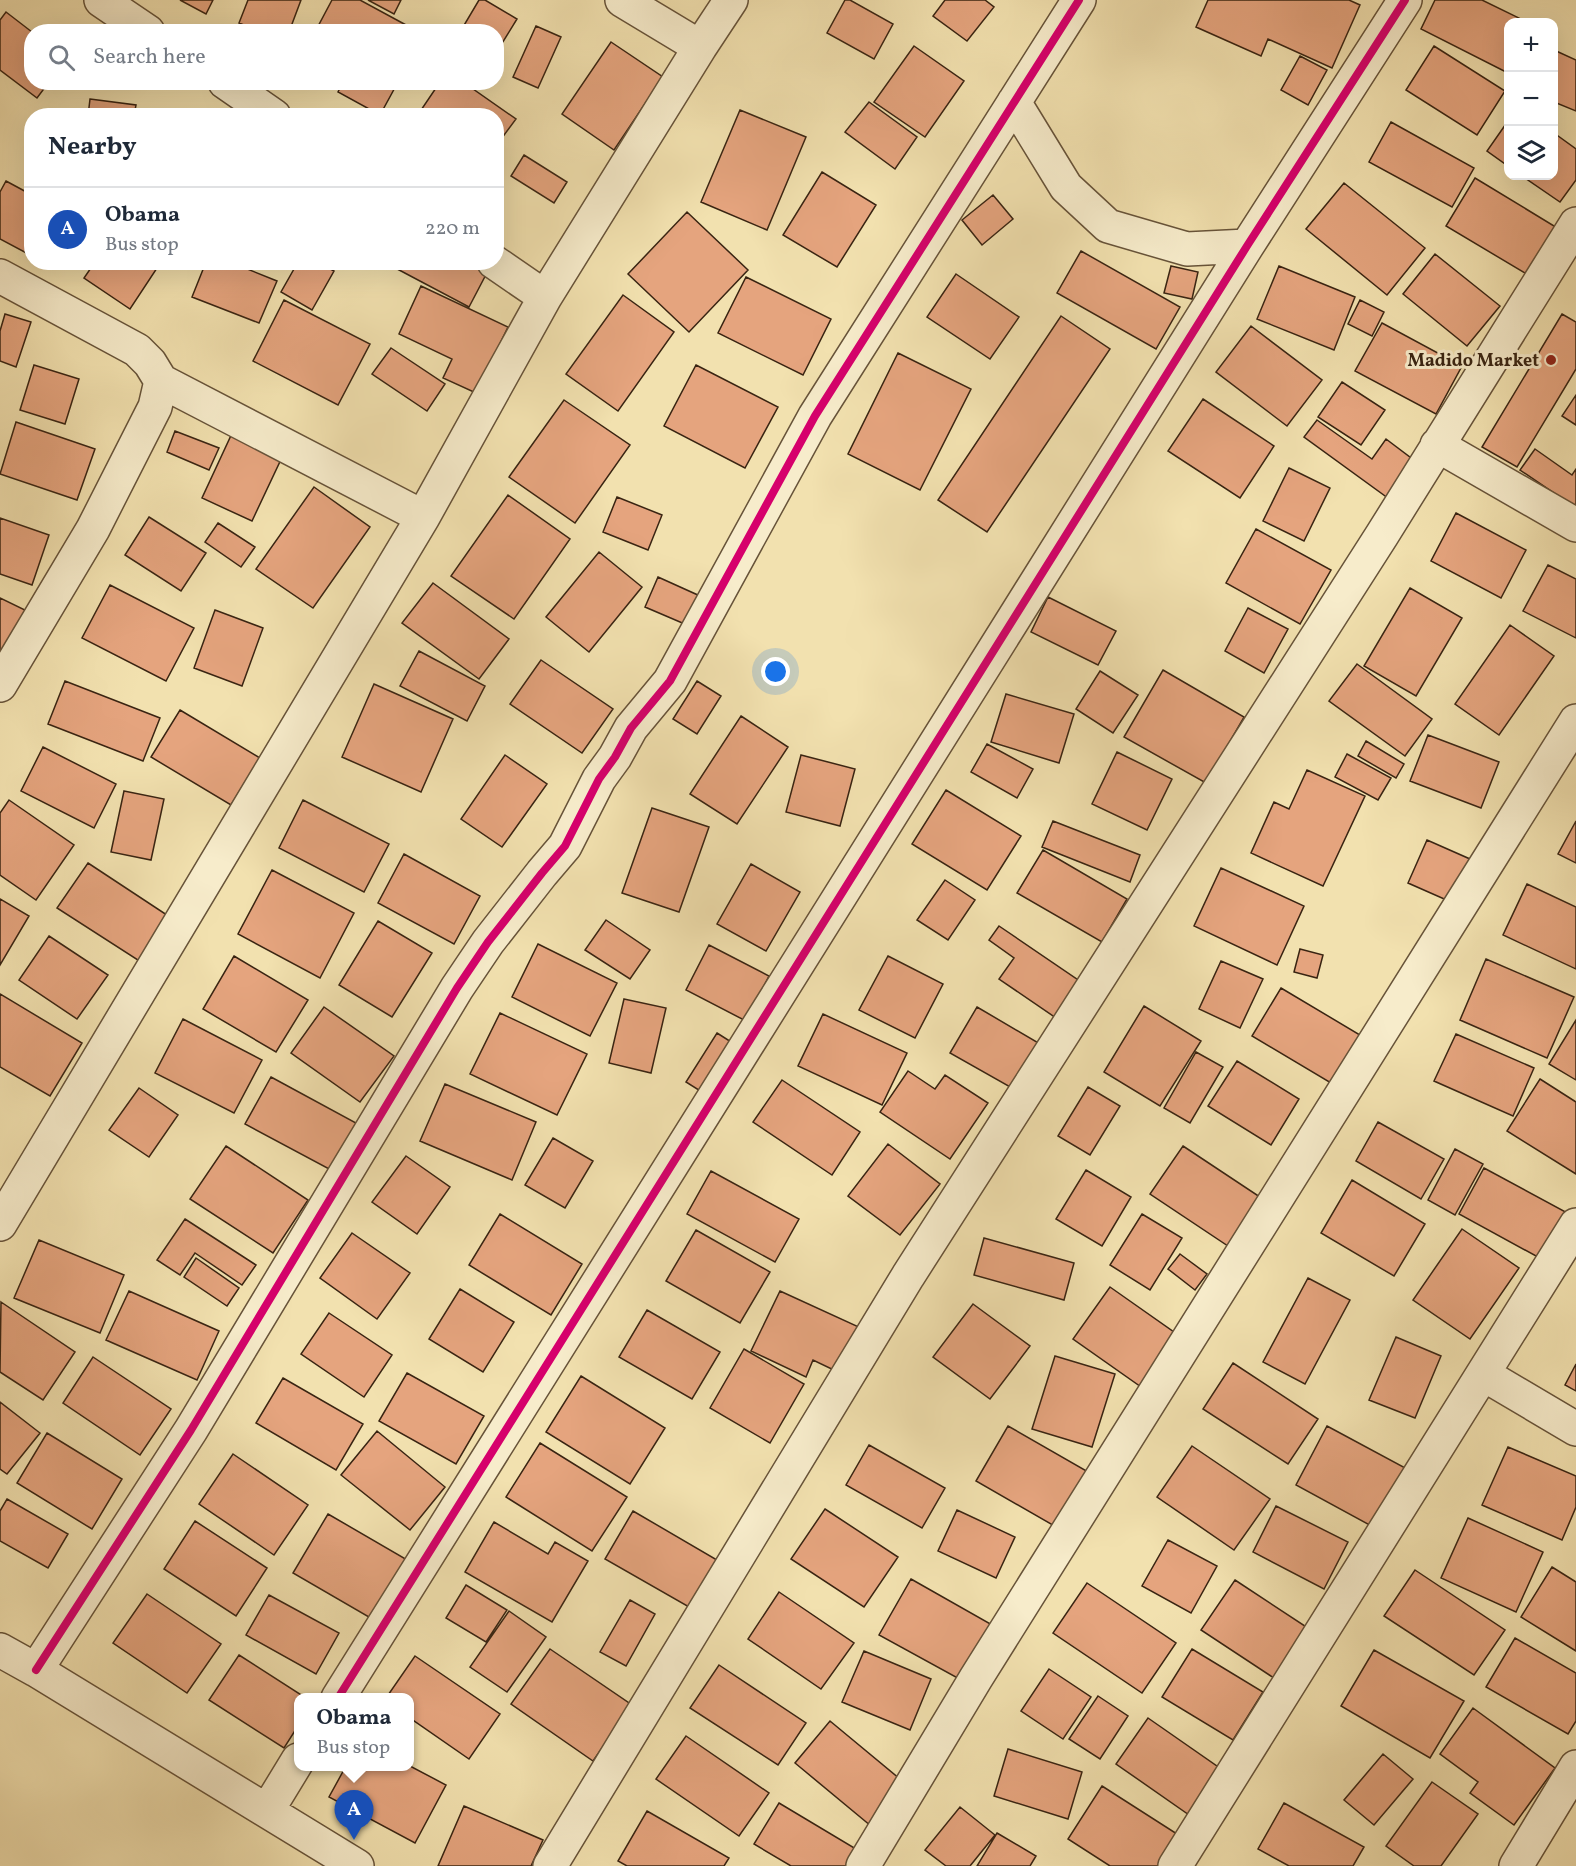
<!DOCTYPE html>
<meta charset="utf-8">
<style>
body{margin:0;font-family:Vollkorn,serif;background:#f6f6f7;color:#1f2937}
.controls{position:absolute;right:18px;top:18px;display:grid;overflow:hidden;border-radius:12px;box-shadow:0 6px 24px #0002}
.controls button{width:54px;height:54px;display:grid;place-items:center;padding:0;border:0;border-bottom:2px solid #e0e1e3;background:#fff;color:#1f2937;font:30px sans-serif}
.you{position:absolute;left:776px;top:672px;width:21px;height:21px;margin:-15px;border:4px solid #fff;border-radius:50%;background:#1a73e8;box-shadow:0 0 0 9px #1a73e833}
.badge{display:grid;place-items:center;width:39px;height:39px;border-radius:50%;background:#111827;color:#fff;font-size:20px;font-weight:700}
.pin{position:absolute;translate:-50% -50px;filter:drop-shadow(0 2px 3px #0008)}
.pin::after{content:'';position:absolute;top:32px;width:21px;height:18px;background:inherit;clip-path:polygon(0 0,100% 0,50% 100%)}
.popup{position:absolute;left:294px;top:1693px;width:120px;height:78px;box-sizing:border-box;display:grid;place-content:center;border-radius:12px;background:#fff;filter:drop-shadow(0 2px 4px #0005);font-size:20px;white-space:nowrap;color:#747a83}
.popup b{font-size:22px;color:#1f2937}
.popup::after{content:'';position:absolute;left:50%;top:100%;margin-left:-12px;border:12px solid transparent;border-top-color:#fff}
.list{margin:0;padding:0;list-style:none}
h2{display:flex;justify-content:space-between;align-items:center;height:78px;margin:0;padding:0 24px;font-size:26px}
h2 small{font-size:20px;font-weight:400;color:#747a83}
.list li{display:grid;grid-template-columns:39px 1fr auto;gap:18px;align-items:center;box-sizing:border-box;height:84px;padding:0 24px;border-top:2px solid #e0e1e3}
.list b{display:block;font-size:22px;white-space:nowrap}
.list p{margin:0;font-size:20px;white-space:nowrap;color:#747a83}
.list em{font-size:20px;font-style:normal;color:#747a83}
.icon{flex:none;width:33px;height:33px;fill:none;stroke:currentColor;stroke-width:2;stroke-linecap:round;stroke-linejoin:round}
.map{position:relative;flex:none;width:1576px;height:1866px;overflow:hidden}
.search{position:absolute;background:#fff;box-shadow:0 6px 24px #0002;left:24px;top:24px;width:480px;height:66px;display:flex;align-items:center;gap:15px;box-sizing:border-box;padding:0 21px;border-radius:24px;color:#747a83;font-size:22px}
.panel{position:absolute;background:#fff;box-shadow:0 6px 24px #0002;left:24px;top:108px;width:480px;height:162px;border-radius:24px}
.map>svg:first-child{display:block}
</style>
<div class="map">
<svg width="1576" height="1866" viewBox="0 0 1576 1866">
<rect width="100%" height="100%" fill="#f2e1af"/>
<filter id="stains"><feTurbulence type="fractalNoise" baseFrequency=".00333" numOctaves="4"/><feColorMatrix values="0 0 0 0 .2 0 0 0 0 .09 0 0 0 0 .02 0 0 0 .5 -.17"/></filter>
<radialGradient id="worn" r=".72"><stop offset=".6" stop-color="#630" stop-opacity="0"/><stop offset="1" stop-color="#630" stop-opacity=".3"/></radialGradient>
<!-- building -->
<path fill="#e5a47e" stroke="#392412" stroke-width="1.5" d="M180 0H213L206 14Z
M248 0H301L289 32H261L239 23Z
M332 0H360L419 32H315Z
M368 0H401L394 14Z
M479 0H485L517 19 496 53V32H460Z
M845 0H850L893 24 874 59 827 33Z
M945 0H985L994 7 967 41 933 16Z
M1208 0H1349L1360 5 1332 68 1268 39 1261 56 1196 27Z
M1435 0H1482L1527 22H1508V73L1421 29Z
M6 12 32 32V82H49L37 98 0 70V20Z
M536 26 561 37 538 88 513 77Z
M611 42 663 77 614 150 562 114Z
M914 46 964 81 925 137 874 102Z
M1434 46 1505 91 1477 135 1406 90Z
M1554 50 1576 60V111L1554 102Z
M1300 56 1327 70 1308 105 1281 90Z
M343 82H398L380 115 338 92Z
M440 82H463L516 119 496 146V116H417Z
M90 99 136 105 134 116H88Z
M869 102 917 137 895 169 845 132Z
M740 110 806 137 767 230 701 202Z
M1508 121V166L1487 151Z
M1391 122 1474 168 1452 207 1369 162Z
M1554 133 1576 149V180L1560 202 1522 176H1554Z
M524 155 567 182 554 203 511 176Z
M822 172 876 205 837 267 783 235Z
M1475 178 1559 229 1530 276 1446 226Z
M6 181 32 195V256L0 239V192Z
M1344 183 1425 248 1387 295 1306 229Z
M993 195 1013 219 982 245 962 220Z
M687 212 748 270 689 332 628 274Z
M1081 251 1180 307 1156 349 1057 293Z
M1435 254 1500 306 1467 346 1403 294Z
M95 262H161L130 309 84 278Z
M206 262H230L277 281 259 323 192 297Z
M298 262H318L334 271 312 310 281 292Z
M384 262H487L491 265 469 307Z
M1171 266 1198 272 1192 299 1164 293Z
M1279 266 1355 297 1334 350 1257 319Z
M956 274 1019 317 990 359 927 317Z
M746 277 831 319 803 375 718 333Z
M421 286 508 327 476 393 443 378 452 359 399 334Z
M623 295 674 332 618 411 566 374Z
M284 300 370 344 338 405 253 361Z
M1360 300 1384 312 1372 336 1348 324Z
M5 314 31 322 16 367 0 361V331Z
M1562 314 1576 322V369L1517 467 1482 447Z
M1061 316 1110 349 987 532 938 500Z
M1382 323 1462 366 1436 414 1355 371Z
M1251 326 1322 380 1287 426 1216 372Z
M391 348 445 384 427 411 372 374Z
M898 353 971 389 920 490 848 454Z
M34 365 79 379 65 424 20 410Z
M696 365 778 407 745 468 664 426Z
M1342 382 1385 410 1361 445 1318 417Z
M1576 395V425L1562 416Z
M1203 399 1274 446 1240 498 1168 451Z
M564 400 630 445 575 523 509 477Z
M1317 420 1372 459 1386 439 1419 464 1392 501 1304 437Z
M16 422 95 449 77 500 0 474Z
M234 429 284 453 252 521 202 498Z
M175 431 219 448 209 470 167 452Z
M1535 449 1572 475 1576 469V508L1520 470Z
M1289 468 1330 488 1304 541 1263 521Z
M314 487 370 527 313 608 256 569Z
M508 495 570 539 514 619 451 576Z
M617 497 662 515 648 550 603 532Z
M1456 513 1526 550 1501 598 1431 561Z
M149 517 206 553 181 591 125 555Z
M0 518 49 535 32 585 0 574Z
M218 523 255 547 241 567 205 542Z
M1256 529 1331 570 1300 624 1226 583Z
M599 552 642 587 589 652 546 617Z
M1548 565 1576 579V638L1523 611Z
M658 577 700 596 687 625 645 607Z
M433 583 509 639 479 679 402 623Z
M110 585 194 628 166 681 82 638Z
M1410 588 1462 618 1416 696 1364 666Z
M1048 597 1116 631 1098 665 1031 632Z
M0 598 27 611 0 657Z
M1248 608 1288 629 1264 673 1225 651Z
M215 610 263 628 242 686 194 668Z
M1510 625 1554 656 1499 735 1455 704Z
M419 651 485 686 467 721 400 686Z
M541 660 613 709 582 753 510 704Z
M1357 664 1432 719 1405 756 1329 701Z
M1163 670 1244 717 1206 783 1124 737Z
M1100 671 1138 695 1113 733 1076 709Z
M65 681 160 718 143 761 48 724Z
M697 681 721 696 697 734 673 719Z
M374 684 453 719 421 792 342 757Z
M1006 694 1074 714 1059 763 991 742Z
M180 710 260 758 231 805 151 757Z
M741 716 788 747 737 824 690 794Z
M1428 735 1499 762 1481 808 1410 781Z
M1366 741 1404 764 1396 778 1358 756Z
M987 744 1033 769 1017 798 971 772Z
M43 747 116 784 94 828 21 791Z
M1117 752 1172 779 1147 830 1092 804Z
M1347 754 1391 778 1378 800 1335 777Z
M505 755 547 784 502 847 461 819Z
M801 755 855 769 840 826 786 812Z
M1307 770 1365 796 1323 886 1251 853 1274 802 1289 809Z
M946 790 1021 836 987 890 912 844Z
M124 791 164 799 151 860 111 852Z
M9 800 74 845 36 900 0 875V813Z
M303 800 389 844 364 892 279 848Z
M652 808 709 827 679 912 622 893Z
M1053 821 1140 855 1130 882 1042 847Z
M1576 821V863L1558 854Z
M1427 840 1470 859 1451 902 1408 883Z
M1043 850 1127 899 1102 942 1017 893Z
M404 854 480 896 454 944 378 903Z
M88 863 173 919 144 964 57 908Z
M751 864 800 892 766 951 717 924Z
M1221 868 1304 906 1277 965 1194 926Z
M272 870 354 913 320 978 238 934Z
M945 880 975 900 948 940 917 920Z
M1527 884 1576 907V969L1503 935Z
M0 899 29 916 0 965Z
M606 920 650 950 630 979 585 950Z
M378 921 432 953 392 1017 339 985Z
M999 926 1084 984 1059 1020 999 979 1014 958 989 940Z
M49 936 108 975 77 1019 19 980Z
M538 944 617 983 590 1036 512 997Z
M709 945 769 976 746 1021 686 990Z
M1300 949 1323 955 1317 978 1294 972Z
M234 956 308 1000 276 1052 203 1009Z
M888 956 943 984 915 1038 859 1010Z
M1486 959 1574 997 1547 1058 1460 1020Z
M1221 961 1263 979 1240 1028 1199 1009Z
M1281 988 1365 1038 1336 1086 1252 1036Z
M0 994 82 1043 50 1096 0 1067Z
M624 999 666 1008 651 1073 609 1063Z
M1144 1006 1201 1041 1160 1106 1104 1072Z
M324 1007 394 1056 360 1102 291 1053Z
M977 1007 1047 1048 1021 1093 950 1053Z
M500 1013 587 1054 557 1115 470 1074Z
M823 1014 907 1053 882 1105 798 1066Z
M183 1019 262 1060 234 1113 155 1073Z
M1576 1020V1080L1549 1064Z
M717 1033 736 1045 705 1094 686 1082Z
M1456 1034 1534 1068 1513 1116 1434 1081Z
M1196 1052 1223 1067 1190 1123 1164 1108Z
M1237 1061 1299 1099 1271 1145 1208 1106Z
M908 1071 935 1089 945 1075 988 1103 950 1159 880 1112Z
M271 1077 356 1123 331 1170 245 1124Z
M1540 1079 1576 1102V1174L1507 1131Z
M782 1080 860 1132 832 1175 753 1122Z
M445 1084 536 1122 512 1180 420 1141Z
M1088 1087 1120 1106 1090 1155 1058 1136Z
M139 1088 178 1115 149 1157 109 1130Z
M1378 1122 1444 1159 1421 1199 1356 1161Z
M553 1138 593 1161 565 1208 525 1185Z
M888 1144 940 1184 900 1235 848 1196Z
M226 1146 308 1200 273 1253 190 1199Z
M1183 1146 1263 1199 1231 1248 1150 1194Z
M1455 1149 1483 1164 1455 1215 1428 1200Z
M406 1156 450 1187 417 1234 372 1202Z
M1484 1168 1573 1216 1547 1262 1459 1214Z
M1086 1170 1131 1197 1102 1246 1056 1219Z
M711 1171 799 1219 775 1262 687 1214Z
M1352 1180 1425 1224 1394 1276 1321 1233Z
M500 1214 582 1264 551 1315 469 1265Z
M1142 1214 1182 1238 1150 1290 1110 1265Z
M185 1219 256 1265 242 1285 195 1253 180 1275 157 1260Z
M1462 1229 1519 1268 1470 1339 1413 1300Z
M696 1230 770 1272 740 1323 666 1281Z
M352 1233 410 1273 377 1319 320 1278Z
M984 1238 1074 1263 1064 1300 974 1275Z
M39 1240 124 1275 100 1333 14 1298Z
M1180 1254 1207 1274 1195 1290 1168 1269Z
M196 1258 239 1288 227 1306 184 1277Z
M1308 1278 1350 1300 1305 1384 1263 1362Z
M1110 1287 1181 1337 1144 1389 1073 1339Z
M460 1289 514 1322 483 1372 429 1339Z
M129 1291 219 1331 197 1380 106 1340Z
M780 1291 861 1328 840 1373 813 1360 806 1377 751 1351Z
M1 1302 75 1352 43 1400 0 1372Z
M973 1304 1030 1346 990 1399 933 1357Z
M647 1310 720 1352 692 1399 619 1357Z
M329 1313 392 1355 364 1397 301 1354Z
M1396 1337 1441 1356 1415 1418 1369 1400Z
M744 1349 804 1384 770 1443 710 1408Z
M1055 1356 1115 1374 1092 1447 1032 1429Z
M93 1357 171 1409 140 1455 63 1403Z
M1233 1363 1318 1419 1288 1464 1203 1409Z
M1576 1364V1391L1565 1385Z
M407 1373 484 1416 456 1464 379 1421Z
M581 1376 665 1428 630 1484 546 1432Z
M283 1378 363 1424 336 1470 256 1423Z
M0 1402 40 1433 7 1474 0 1469Z
M1008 1426 1090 1473 1058 1528 976 1481Z
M1327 1426 1409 1470 1377 1529 1296 1485Z
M377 1431 445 1487 410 1530 341 1475Z
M47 1433 122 1479 92 1529 17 1483Z
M540 1443 627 1497 592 1551 506 1497Z
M869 1445 945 1488 922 1528 846 1485Z
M1192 1446 1270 1499 1234 1550 1157 1497Z
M1508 1447 1576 1476V1507L1562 1540 1482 1505Z
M233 1454 308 1505 274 1555 199 1504Z
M7 1499 68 1534 48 1568 0 1541V1511Z
M1276 1506 1348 1542 1324 1589 1253 1552Z
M825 1509 898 1557 864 1607 791 1559Z
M957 1510 1015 1537 996 1578 938 1551Z
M633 1511 717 1560 689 1607 605 1559Z
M328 1514 409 1561 374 1620 293 1573Z
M1468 1518 1543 1552 1516 1612 1441 1578Z
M195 1521 267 1568 236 1616 164 1569Z
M494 1522 548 1554 555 1542 588 1561 552 1622 465 1572Z
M1168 1540 1217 1566 1191 1613 1142 1586Z
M1552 1567 1576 1582V1651L1521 1617Z
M1415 1570 1505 1630 1474 1675 1384 1616Z
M911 1579 994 1626 963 1681 879 1635Z
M1235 1580 1314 1632 1280 1682 1201 1630Z
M1087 1583 1176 1643 1142 1693 1053 1633Z
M466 1585 507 1610 486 1642 446 1618Z
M779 1592 854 1643 821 1689 748 1639Z
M147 1594 221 1644 187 1693 113 1643Z
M269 1595 339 1633 316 1674 246 1635Z
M630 1600 655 1614 626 1666 600 1652Z
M509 1611 546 1637 507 1692 470 1667Z
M1515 1638 1576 1673V1721L1568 1734 1486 1687Z
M550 1649 632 1705 593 1761 511 1704Z
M1192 1649 1263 1692 1233 1740 1162 1697Z
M1374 1650 1464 1701 1430 1758 1341 1706Z
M864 1651 931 1679 910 1730 842 1702Z
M239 1655 306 1698H298V1726L284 1748 209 1700Z
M415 1656 500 1714 469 1759 410 1718V1698H386Z
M719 1665 806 1723 778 1765 690 1708Z
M1049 1669 1091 1697 1063 1739 1021 1711Z
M1098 1696 1128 1716 1100 1759 1069 1739Z
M1473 1708 1555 1768 1514 1825 1470 1793 1478 1782 1440 1754Z
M1148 1718 1224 1771 1192 1817 1116 1764Z
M830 1721 906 1784 871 1826 795 1763Z
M686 1736 769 1793 739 1836 656 1779Z
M1008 1749 1082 1772 1068 1819 994 1796Z
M1383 1754 1413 1779 1374 1825 1344 1800Z
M346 1766H410L446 1785 415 1843 329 1797Z
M1432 1782 1478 1814 1441 1866H1414L1386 1846Z
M1102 1786 1188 1841 1172 1866H1110L1068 1839Z
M779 1803 856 1849 846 1866H791L754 1844Z
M1284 1803 1364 1847 1353 1866H1289L1258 1849Z
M464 1806 543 1840 531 1866H438Z
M960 1807 995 1835 970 1866H946L925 1850Z
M647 1811 729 1858 724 1866H627L618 1861Z
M997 1833 1036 1856 1030 1866H977Z"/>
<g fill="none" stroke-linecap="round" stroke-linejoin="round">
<!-- minor casing -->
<g stroke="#675339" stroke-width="36">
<path id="minor" d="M101 0 148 32
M622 0 700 47
M225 82 274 116
M1014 102 1066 187 1108 226 1187 249 1247 246
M494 262 545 297
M0 276 137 350 150 363 161 381 155 407 93 529 0 685
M161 381 423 517
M1437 445 1576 525
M0 1224 423 517 545 297 700 47 731 0
M1483 1374 1576 1429
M0 1650 36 1670 357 1866
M36 1670 191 1430 457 988 488 942 542 873 565 846 599 779 615 757 631 728 670 681 815 416 1079 0
M338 1698 1247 246 1405 0
M267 1811 298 1760
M550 1866 908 1276 1382 535 1576 224
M863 1866 976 1678 1576 721
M1175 1866 1576 1225
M1516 1866 1576 1767"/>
</g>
<!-- minor -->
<use href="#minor" stroke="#f7eccb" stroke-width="33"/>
<!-- cycleway casing -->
<g stroke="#f7eccb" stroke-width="11">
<path id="cycleway" d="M36 1670 191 1430 457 988 488 942 542 873 565 846 599 779 615 757 631 728 670 681 815 416 1079 0
M338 1698 1247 246 1405 0"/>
</g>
<!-- cycleway -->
<use href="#cycleway" stroke="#d6006c" stroke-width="8"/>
</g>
<!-- markers -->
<circle fill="#8f2418" stroke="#f7eccb" stroke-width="2" cx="1551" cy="360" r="6"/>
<g text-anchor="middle" stroke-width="6" stroke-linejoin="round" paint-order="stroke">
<!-- poi labels -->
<g font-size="18" font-weight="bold" fill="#392412" stroke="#f7eccb" text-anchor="end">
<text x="1539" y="366">Madido Market</text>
</g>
</g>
<rect width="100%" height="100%" filter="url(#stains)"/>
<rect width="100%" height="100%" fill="url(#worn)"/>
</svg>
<div class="controls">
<button>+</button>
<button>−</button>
<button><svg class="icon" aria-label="layers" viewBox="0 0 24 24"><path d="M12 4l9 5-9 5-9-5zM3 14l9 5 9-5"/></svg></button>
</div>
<div class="you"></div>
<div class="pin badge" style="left:354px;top:1840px;background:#1a4fb4">A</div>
<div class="popup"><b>Obama</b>Bus stop</div>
<div class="search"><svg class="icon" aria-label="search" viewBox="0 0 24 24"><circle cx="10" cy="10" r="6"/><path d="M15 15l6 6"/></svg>Search here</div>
<section class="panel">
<h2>Nearby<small></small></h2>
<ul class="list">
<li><span class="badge" style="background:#1a4fb4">A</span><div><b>Obama</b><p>Bus stop</p></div><em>220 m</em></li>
</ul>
</section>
</div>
